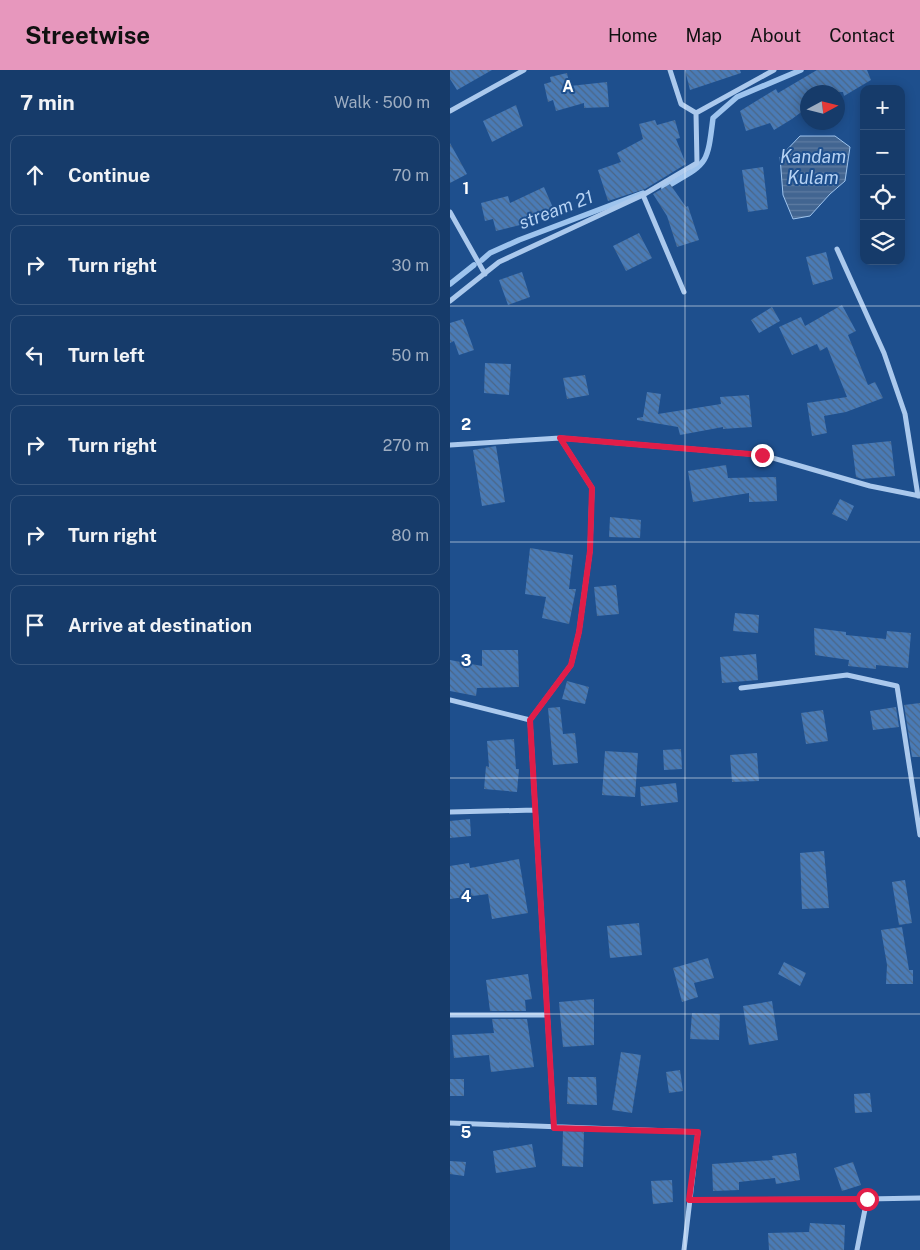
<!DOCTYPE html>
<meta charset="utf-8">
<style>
body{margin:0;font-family:"Public Sans",sans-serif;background:#1f4270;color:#f1f3f6}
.controls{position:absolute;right:15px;top:15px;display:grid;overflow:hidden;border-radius:10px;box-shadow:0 2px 12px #0003}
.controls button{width:45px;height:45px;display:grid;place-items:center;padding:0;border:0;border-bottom:1px solid #35557e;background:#163b6a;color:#f1f3f6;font:25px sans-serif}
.compass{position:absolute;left:350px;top:15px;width:45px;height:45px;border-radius:50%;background:#163b6a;box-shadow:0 2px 12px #0003;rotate:83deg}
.stop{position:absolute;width:15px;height:15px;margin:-11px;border:4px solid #e11d48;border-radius:50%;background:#fff}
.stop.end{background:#e11d48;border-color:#fff;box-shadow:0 1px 5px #0008}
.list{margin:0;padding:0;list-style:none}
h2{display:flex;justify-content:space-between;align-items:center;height:65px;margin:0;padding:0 20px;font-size:21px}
h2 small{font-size:16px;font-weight:400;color:#9eadc1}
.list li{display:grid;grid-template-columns:32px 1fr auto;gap:15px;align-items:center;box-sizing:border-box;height:80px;margin:0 10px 10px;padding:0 10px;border:1px solid #35557e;border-radius:10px}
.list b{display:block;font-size:19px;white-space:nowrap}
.list em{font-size:16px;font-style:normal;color:#9eadc1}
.icon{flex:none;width:28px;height:28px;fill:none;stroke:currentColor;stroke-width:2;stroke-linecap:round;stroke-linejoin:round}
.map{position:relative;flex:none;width:470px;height:1180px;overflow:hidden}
header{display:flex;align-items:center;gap:30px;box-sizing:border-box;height:70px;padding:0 25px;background:#e797bd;color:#111}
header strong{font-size:24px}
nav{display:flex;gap:28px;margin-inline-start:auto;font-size:18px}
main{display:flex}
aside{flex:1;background:#163b6a}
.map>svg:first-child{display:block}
</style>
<header>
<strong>Streetwise</strong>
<nav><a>Home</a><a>Map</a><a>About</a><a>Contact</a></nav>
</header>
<main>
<aside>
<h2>7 min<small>Walk · 500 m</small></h2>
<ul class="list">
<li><svg class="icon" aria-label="ahead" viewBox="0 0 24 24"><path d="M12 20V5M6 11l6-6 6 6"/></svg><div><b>Continue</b></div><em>70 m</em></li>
<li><svg class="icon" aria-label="right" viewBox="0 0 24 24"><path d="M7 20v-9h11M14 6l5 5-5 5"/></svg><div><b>Turn right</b></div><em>30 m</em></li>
<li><svg class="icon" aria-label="left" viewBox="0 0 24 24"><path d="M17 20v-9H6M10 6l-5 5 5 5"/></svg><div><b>Turn left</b></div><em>50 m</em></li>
<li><svg class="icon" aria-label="right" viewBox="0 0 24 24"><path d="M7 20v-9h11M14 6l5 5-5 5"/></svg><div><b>Turn right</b></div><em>270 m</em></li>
<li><svg class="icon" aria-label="right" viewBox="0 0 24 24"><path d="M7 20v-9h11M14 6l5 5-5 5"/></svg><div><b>Turn right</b></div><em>80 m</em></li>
<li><svg class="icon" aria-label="arrive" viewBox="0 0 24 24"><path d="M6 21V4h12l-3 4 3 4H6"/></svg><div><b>Arrive at destination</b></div></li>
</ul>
</aside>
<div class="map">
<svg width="470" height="1180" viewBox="0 0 470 1180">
<defs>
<pattern id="water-rules" width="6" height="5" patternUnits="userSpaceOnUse" patternTransform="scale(1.25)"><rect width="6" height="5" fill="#426591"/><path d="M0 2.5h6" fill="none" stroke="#5e7ca2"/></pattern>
<pattern id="building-back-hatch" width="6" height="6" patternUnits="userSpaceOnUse" patternTransform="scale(1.25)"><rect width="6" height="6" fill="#4a7bb6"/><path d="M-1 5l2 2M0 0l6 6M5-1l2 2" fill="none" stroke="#4b6686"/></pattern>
</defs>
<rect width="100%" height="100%" fill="#1e4f8d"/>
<!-- water -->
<path fill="url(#water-rules)" stroke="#9ec4ee" d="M350 66H385L400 77 395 111 380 124 360 146 343 149 333 125 330 87Z"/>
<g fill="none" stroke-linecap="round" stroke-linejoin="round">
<!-- stream -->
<path stroke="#9ec4ee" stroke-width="5.5" d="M214 118C257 93 257 98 263 48L287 27 351 0
M32 190 40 183 69 170 193 123
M0 214 24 195"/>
</g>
<!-- building -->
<path fill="url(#building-back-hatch)" d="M0 0H42L7 20 0 9Z
M235 0H290L291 3 240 20Z
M367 0H417L421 10 394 26 393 22H358V37L342 49 324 60 320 53 296 61 290 41 326 19 328 23Z
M117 3 120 16 157 12 159 37 134 38V33L106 41 103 30 98 32 94 14 101 12 100 7Z
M66 35 73 56 42 72 33 51Z
M205 50 207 55 225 50 230 68 226 69 236 94 195 119 158 131 148 100 171 92 167 83 193 69 189 54Z
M0 73 17 104 0 113Z
M313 97 318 139 298 142 292 100Z
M220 114 236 137 238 136 249 170 227 177 217 146 203 124Z
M94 117 104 140 70 155 46 161 43 149 35 151 31 133 58 126 60 133Z
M189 163 202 188 176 201 163 176Z
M376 182 383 209 363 215 356 187Z
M72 202 80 227 58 235 49 210Z
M392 235 406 261 398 265 418 315 425 312 433 328 396 342 374 346 377 363 362 366 357 333 397 327 377 277 370 281 367 274 342 285 329 257 351 247 355 256Z
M322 237 330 251 309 263 301 250Z
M13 249 24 280 9 285 4 271 0 273V253Z
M35 293 61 294 59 325 34 323Z
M135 305 139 325 117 329 113 308Z
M197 322 211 324 208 344 271 334 270 327 299 325 302 357 273 359V357L230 365 228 357 187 350V348L193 347Z
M441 371 445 406 412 409 406 407 402 375Z
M46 376 55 432 32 436 23 380Z
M276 395 278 408 326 407 327 431 299 432V423L243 432 238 401Z
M390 429 404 436 397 451 382 444Z
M160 447 191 450 190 468 159 467Z
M80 478 123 485 119 519H126L119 554 92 548 96 527 75 524Z
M166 515 169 544 147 546 144 517Z
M285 543 309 545 308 563 283 561Z
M364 558 396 562V565L436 569 437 561 461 563 458 598 426 595V599L398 596 399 590 365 585Z
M32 580H68L69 617 27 618 26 626 0 621V590L32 596Z
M306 584 308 610 272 613 270 587Z
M117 611 139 617 135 634 112 629Z
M470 633V687H462L454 635Z
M110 637 113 664 125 663 128 693 103 695 98 638Z
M446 637 449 657 423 660 420 641Z
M373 640 378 671 356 674 351 643Z
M64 669 66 699H69L67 722 34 719 36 696 39 697 37 671Z
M231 679 232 699 214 700 213 680Z
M155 681 188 683 185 727 152 725Z
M307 683 309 711 282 712 280 685Z
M226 713 228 732 191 736 190 717Z
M20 749 21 766 0 768V751Z
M374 781 379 838 352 839 350 783Z
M69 789 78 843 42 849 38 824 0 829V796L19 793 20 798Z
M455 810 462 853 449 855 442 812Z
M189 853 192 885 160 888 157 856Z
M452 857 459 900H463V914H436L437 895 431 860Z
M258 888 264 908 244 913 248 927 232 932 223 898Z
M334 892 356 903 350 916 328 904Z
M78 904 82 929 75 930 76 941H40L36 910Z
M144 929V975L113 977 109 932Z
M322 931 328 970 299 975 293 936Z
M242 943 270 944 269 970 240 969Z
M42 949H77L84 997 41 1002 39 985 4 988 2 965 44 963Z
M171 982 191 985 182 1043 162 1040Z
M230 1000 233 1021 219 1023 216 1002Z
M118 1007H146L147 1035 117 1034Z
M0 1009H14V1026H0Z
M420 1023 422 1042 405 1043 404 1024Z
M113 1061 134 1062 133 1097 112 1096Z
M82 1074 86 1097 46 1103 43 1081Z
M346 1083 350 1110 326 1114 325 1108 289 1112V1120L263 1121 262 1094 323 1090 322 1086Z
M0 1091 16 1092 14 1106 0 1104Z
M403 1092 411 1115 392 1121 384 1098Z
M222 1110 223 1132 203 1134 201 1111Z
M360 1153 395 1155 394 1180H319L318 1163 359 1162Z"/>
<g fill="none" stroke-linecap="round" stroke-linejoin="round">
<!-- street -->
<path stroke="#abc9ed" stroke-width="5" d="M220 0 231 34 246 43
M0 41 74 0
M193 125 234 222
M0 142 35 204
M387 179 434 283 455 344 468 426
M0 231 49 192 193 125 247 93 246 43 324 0
M110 368 312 385 420 416 470 426
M0 375 110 368 142 418 140 481 129 562 121 595 80 650
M291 618 397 605 447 616 470 765
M0 630 80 650 104 1058
M0 742 85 740
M0 945H97
M0 1053 248 1062 234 1180
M417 1129 470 1128
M239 1130 417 1129 407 1180"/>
</g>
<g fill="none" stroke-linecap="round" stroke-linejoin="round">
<!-- route -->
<path stroke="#e11d48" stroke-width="6" d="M312 385 110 368 142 418 140 481 129 562 121 595 80 650 104 1058 248 1062 239 1130 417 1129"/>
</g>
<!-- grid -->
<path fill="none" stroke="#fff" stroke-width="1" stroke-opacity="0.55" d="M235 0V1180M0 236H470M0 472H470M0 708H470M0 944H470"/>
<g text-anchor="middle" stroke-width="4" stroke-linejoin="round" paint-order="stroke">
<!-- water labels -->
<g font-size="18" font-style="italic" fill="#b7d3f4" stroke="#1e4f8d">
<text x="363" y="93">Kandam<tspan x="363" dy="21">Kulam</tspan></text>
<text transform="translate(106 140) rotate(-21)" y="6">stream 21</text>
</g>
</g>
<g font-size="16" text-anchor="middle" font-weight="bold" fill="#fff" stroke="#1e4f8d" stroke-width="4" stroke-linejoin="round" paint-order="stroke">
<text x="118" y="22">A</text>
<text x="16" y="124">1</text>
<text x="16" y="360">2</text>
<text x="16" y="596">3</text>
<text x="16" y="832">4</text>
<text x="16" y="1068">5</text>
</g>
</svg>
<div class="controls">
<button>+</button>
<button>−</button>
<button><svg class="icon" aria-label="locate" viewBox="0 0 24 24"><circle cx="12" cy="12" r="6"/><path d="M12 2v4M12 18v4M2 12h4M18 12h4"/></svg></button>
<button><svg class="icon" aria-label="layers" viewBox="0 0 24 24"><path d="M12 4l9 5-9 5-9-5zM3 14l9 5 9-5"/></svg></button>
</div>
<svg class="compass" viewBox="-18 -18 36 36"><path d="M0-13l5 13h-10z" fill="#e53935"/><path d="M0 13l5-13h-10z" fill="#9eadc1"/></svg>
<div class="stop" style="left:417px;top:1129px"></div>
<div class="stop end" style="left:312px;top:385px"></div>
</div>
</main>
